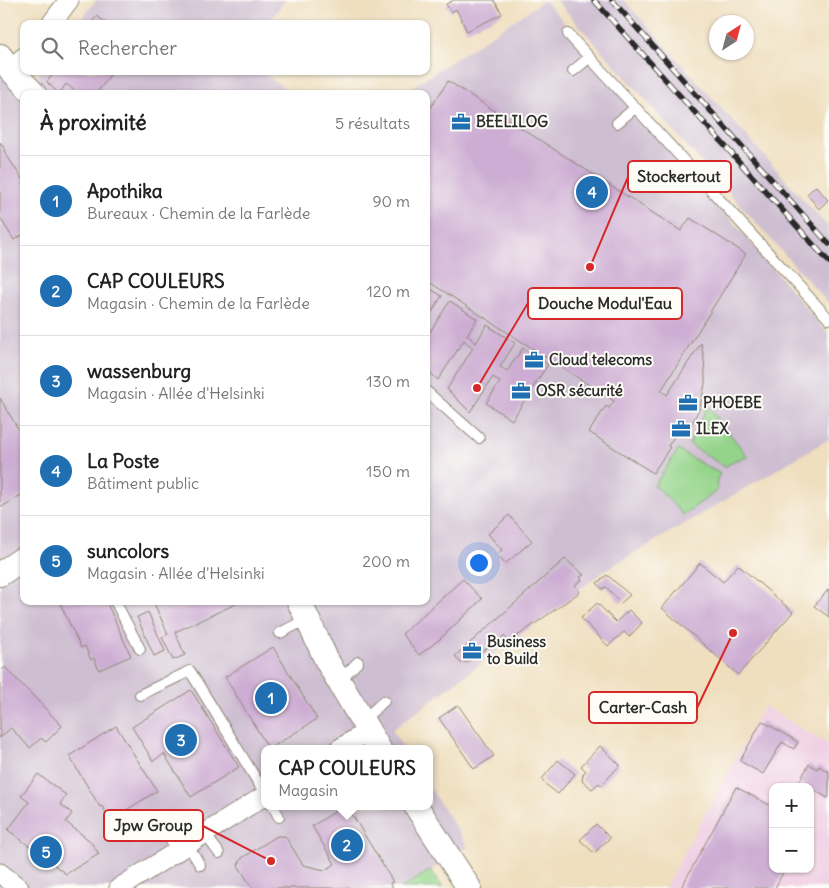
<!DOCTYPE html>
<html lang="fr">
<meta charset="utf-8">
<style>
body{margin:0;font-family:Delius,sans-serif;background:#f2f2f2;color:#222}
.controls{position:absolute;right:15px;bottom:15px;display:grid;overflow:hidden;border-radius:10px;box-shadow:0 1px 4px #0004}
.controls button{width:45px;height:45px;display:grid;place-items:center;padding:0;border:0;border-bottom:1px solid #e0e0e0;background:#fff;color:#222;font:25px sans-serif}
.compass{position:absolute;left:709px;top:15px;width:45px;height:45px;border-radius:50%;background:#fff;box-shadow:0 1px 4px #0004;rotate:36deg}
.you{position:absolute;left:478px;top:562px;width:18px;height:18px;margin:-12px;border:4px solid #fff;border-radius:50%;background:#1a73e8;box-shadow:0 0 0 8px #1a73e833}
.badge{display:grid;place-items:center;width:32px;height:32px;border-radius:50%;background:#1f6fb2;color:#fff;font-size:16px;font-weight:700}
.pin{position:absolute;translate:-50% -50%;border:2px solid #fff;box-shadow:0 1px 5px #0006}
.popup{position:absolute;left:261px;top:745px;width:172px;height:65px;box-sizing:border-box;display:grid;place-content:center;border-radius:10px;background:#fff;filter:drop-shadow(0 1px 4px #0005);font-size:16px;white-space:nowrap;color:#767676}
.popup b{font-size:19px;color:#222}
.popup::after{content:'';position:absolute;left:50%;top:100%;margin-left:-10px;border:10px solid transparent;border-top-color:#fff}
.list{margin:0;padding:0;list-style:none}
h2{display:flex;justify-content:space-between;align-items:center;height:65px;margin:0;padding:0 20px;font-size:21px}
h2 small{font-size:16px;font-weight:400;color:#767676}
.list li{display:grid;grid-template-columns:32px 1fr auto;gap:15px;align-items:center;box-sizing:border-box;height:90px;padding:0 20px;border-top:1px solid #e0e0e0}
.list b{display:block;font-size:19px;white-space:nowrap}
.list p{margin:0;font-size:16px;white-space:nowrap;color:#767676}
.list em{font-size:16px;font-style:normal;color:#767676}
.icon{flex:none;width:28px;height:28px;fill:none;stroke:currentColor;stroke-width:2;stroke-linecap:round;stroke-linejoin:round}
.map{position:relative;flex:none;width:829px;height:888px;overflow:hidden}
.search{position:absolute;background:#fff;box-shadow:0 1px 4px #0004;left:20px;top:20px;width:410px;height:55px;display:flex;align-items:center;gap:12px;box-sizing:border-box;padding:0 18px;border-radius:10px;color:#767676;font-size:19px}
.panel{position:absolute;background:#fff;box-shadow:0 1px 4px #0004;left:20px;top:90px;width:410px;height:515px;border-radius:10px}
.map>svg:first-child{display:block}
</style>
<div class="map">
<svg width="829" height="888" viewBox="0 0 829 888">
<rect width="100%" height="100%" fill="#fdfcf7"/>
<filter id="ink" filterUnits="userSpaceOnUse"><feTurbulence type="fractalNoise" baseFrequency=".02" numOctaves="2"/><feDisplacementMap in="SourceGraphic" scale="10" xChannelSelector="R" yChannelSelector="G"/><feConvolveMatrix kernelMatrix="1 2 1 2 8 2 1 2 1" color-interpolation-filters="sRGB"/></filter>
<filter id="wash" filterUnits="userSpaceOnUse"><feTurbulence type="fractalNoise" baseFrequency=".0096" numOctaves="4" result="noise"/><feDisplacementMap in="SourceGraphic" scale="20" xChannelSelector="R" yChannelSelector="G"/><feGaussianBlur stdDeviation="1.12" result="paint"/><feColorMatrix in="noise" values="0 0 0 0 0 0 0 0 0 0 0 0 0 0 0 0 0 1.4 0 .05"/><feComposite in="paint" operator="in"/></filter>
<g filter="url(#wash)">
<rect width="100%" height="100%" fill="#efdfbf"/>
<!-- built -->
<path fill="#f0d0e4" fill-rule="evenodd" d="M764 706 829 745V888H665ZM773 787H810V869H773Z"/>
<!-- industrial -->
<path fill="#cebed1" d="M96 0H285L267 24H78Z
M545 0 829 335V439L604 571 392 730 404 749H264V806H430V788L468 847 401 888H0V75L24 95V601H426V94H402Z
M556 0H624L829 228V304Z
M42 71H259L294 94H25Z"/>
<!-- green -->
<path fill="#94d48a" stroke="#60805a" d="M708 406 748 457 735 460 725 467 689 444Z
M678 450 720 474 717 479 718 490 683 515 659 489 654 486Z
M431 870 443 888H401Z"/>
<g id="blocks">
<!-- building -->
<path fill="#cdadd3" d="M454 0H494L502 14 467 31 456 9 451 12 446 4Z
M97 16 107 24H90Z
M55 71H113L96 94H79L66 84 59 94 47 82Z
M448 81 681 231 690 218 746 254 661 391 667 395 701 343 704 359 705 373V384L700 407 685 437 677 432 668 446 670 447 653 473 589 432 606 406 609 408 614 401 426 280V115Z
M0 142 5 150 4 151 24 182V234L14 240 0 218Z
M816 186 828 200 819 209 807 194Z
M426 286 442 296 426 321Z
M450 301 477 319 467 335 476 343 487 325 515 343 500 367 507 371 523 348 548 364 512 420 486 403 500 382 493 377 470 412 447 389 473 348 464 340 438 380 426 369V338Z
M0 398 24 439V493L2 507 0 504Z
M509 515 532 541 505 564 497 555 502 550 488 534Z
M565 559 584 575 580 577 582 580 575 585 580 592 509 642 504 636 466 663 464 661 461 663 455 656Z
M700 563 723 582 738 565 793 612 738 675 662 608Z
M607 575 630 595 621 603 606 587 602 589 597 583Z
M463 579 482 599 440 639 419 655 402 634Z
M829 589V617L814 606Z
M59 601H106L131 656 99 670 94 658 91 660 85 646 81 648Z
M153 601H242L175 632 185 655 173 660 162 637 168 634Z
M597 603 616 622 629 610 642 623 629 637 624 632 608 646 581 618Z
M148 612 165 651 154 656 137 617Z
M273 647 317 719 269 749 225 677Z
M5 667 62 726 46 742 41 738 30 748 11 728 0 738V672Z
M191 690 239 767 191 797 164 754 153 761 132 727Z
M458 705 494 756 474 769 439 718Z
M762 721 798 742 794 749 782 742 763 774 740 761Z
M116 726 157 791 120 814 132 833 122 839 102 806 100 807 69 756Z
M600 746 620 765 601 786 599 783 592 789 582 780 583 774 586 771 581 766Z
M558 760 575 774 558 794 544 783 542 779Z
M809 764 817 769 819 766 829 772V796L828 798 810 788V787H808L799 782Z
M38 774 66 795 60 804 72 813 66 822 90 841 99 854 66 874 8 830 29 802 21 796Z
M736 787 773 807V869H785L775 888H681Z
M344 806H347L393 882 390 883 393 888H252L238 865 242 858 277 836H285L303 865 325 870 335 864 312 826Z
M596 824 610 838 594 853 580 840Z"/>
</g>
</g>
<g filter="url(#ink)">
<use href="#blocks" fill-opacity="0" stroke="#8d8575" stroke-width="1"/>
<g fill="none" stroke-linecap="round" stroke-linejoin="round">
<!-- service casing -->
<g stroke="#8d8575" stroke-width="12">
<path id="service" d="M568 34 829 319
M573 71 589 58
M617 123 635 108
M426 391 479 438
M115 601 140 649
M280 633 307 619
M339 681 358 662
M140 695 190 671 264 792
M362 721 384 701
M273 806 279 817
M194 816 205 834 219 853
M168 836 177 852
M188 845 200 865"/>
</g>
<!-- minor casing -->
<g stroke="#8d8575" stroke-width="21">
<path id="minor" d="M51 24 69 0
M10 69 24 57
M339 749 368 731
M0 873 19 888
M119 888 264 796"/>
</g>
<!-- tertiary casing -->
<g stroke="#8d8575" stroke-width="26">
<path id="tertiary" d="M0 56 10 69 34 94
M0 574 24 558
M299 601 327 661 379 749
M416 806 469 888"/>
</g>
<!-- service -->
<use href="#service" stroke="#fff" stroke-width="10"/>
<!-- minor -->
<use href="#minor" stroke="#fff" stroke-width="19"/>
<!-- tertiary -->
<use href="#tertiary" stroke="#fff" stroke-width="24"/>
<!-- rail casing -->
<g stroke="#2b2b2b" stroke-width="5.5">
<path id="rail" d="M594 0 829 262
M612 0 829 244"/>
</g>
<!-- rail -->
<use href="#rail" stroke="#fdfcf7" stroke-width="4" stroke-dasharray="11" stroke-linecap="butt"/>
</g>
</g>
<!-- icons -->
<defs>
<g id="office-bare" transform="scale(1.5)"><path d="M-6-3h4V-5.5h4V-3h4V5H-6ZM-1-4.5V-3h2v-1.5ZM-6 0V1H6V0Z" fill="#1f6fb2" stroke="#fdfcf7" stroke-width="2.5" paint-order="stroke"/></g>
</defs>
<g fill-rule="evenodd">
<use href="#office-bare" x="461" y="122"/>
<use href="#office-bare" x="534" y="360"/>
<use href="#office-bare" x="521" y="391"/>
<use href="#office-bare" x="688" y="403"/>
<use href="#office-bare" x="681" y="429"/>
<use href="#office-bare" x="472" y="651"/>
</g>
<g text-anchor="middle" stroke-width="4" stroke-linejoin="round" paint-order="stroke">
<!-- poi labels -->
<g font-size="15" font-weight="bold" fill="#2b2b2b" stroke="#fdfcf7" text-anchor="start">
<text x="476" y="127">BEELILOG</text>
<text x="549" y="365">Cloud telecoms</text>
<text x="536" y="396">OSR sécurité</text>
<text x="703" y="408">PHOEBE</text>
<text x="696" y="434">ILEX</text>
<text x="487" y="647">Business<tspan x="487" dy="17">to Build</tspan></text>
</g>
</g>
<!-- callouts -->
<path fill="none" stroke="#d62828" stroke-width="2" d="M590 267L628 177M477 388L528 303M733 633L697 708M271 861L203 826"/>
<g fill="#d62828" stroke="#fdfcf7" stroke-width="2">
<circle cx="590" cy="267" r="5"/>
<circle cx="477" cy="388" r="5"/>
<circle cx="733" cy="633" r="5"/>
<circle cx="271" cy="861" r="5"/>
</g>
<g fill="#fdfcf7" stroke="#d62828" stroke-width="2">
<rect x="628" y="161" width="103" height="31" rx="5"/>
<rect x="528" y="288" width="154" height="31" rx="5"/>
<rect x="589" y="692" width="108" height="31" rx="5"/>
<rect x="104" y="810" width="99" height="31" rx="5"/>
</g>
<g font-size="16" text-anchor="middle" font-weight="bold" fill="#2b2b2b">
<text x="679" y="182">Stockertout</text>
<text x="605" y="309">Douche Modul'Eau</text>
<text x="643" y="713">Carter-Cash</text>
<text x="153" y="831">Jpw Group</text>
</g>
</svg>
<div class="controls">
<button>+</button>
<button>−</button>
</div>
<svg class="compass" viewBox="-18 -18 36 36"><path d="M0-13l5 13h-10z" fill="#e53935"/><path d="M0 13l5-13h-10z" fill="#767676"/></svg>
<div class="you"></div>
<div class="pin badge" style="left:271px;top:698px">1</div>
<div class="pin badge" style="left:347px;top:845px">2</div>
<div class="popup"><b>CAP COULEURS</b>Magasin</div>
<div class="pin badge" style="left:181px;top:740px">3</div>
<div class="pin badge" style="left:592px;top:192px">4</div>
<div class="pin badge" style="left:46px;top:852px">5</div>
<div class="search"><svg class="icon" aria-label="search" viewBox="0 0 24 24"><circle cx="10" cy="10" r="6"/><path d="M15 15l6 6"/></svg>Rechercher</div>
<section class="panel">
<h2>À proximité<small>5 résultats</small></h2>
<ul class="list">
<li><span class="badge">1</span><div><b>Apothika</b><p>Bureaux · Chemin de la Farlède</p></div><em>90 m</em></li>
<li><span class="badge">2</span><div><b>CAP COULEURS</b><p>Magasin · Chemin de la Farlède</p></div><em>120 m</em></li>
<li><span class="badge">3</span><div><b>wassenburg</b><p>Magasin · Allée d'Helsinki</p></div><em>130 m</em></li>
<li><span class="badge">4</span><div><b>La Poste</b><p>Bâtiment public</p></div><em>150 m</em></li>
<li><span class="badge">5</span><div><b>suncolors</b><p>Magasin · Allée d'Helsinki</p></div><em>200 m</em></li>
</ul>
</section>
</div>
